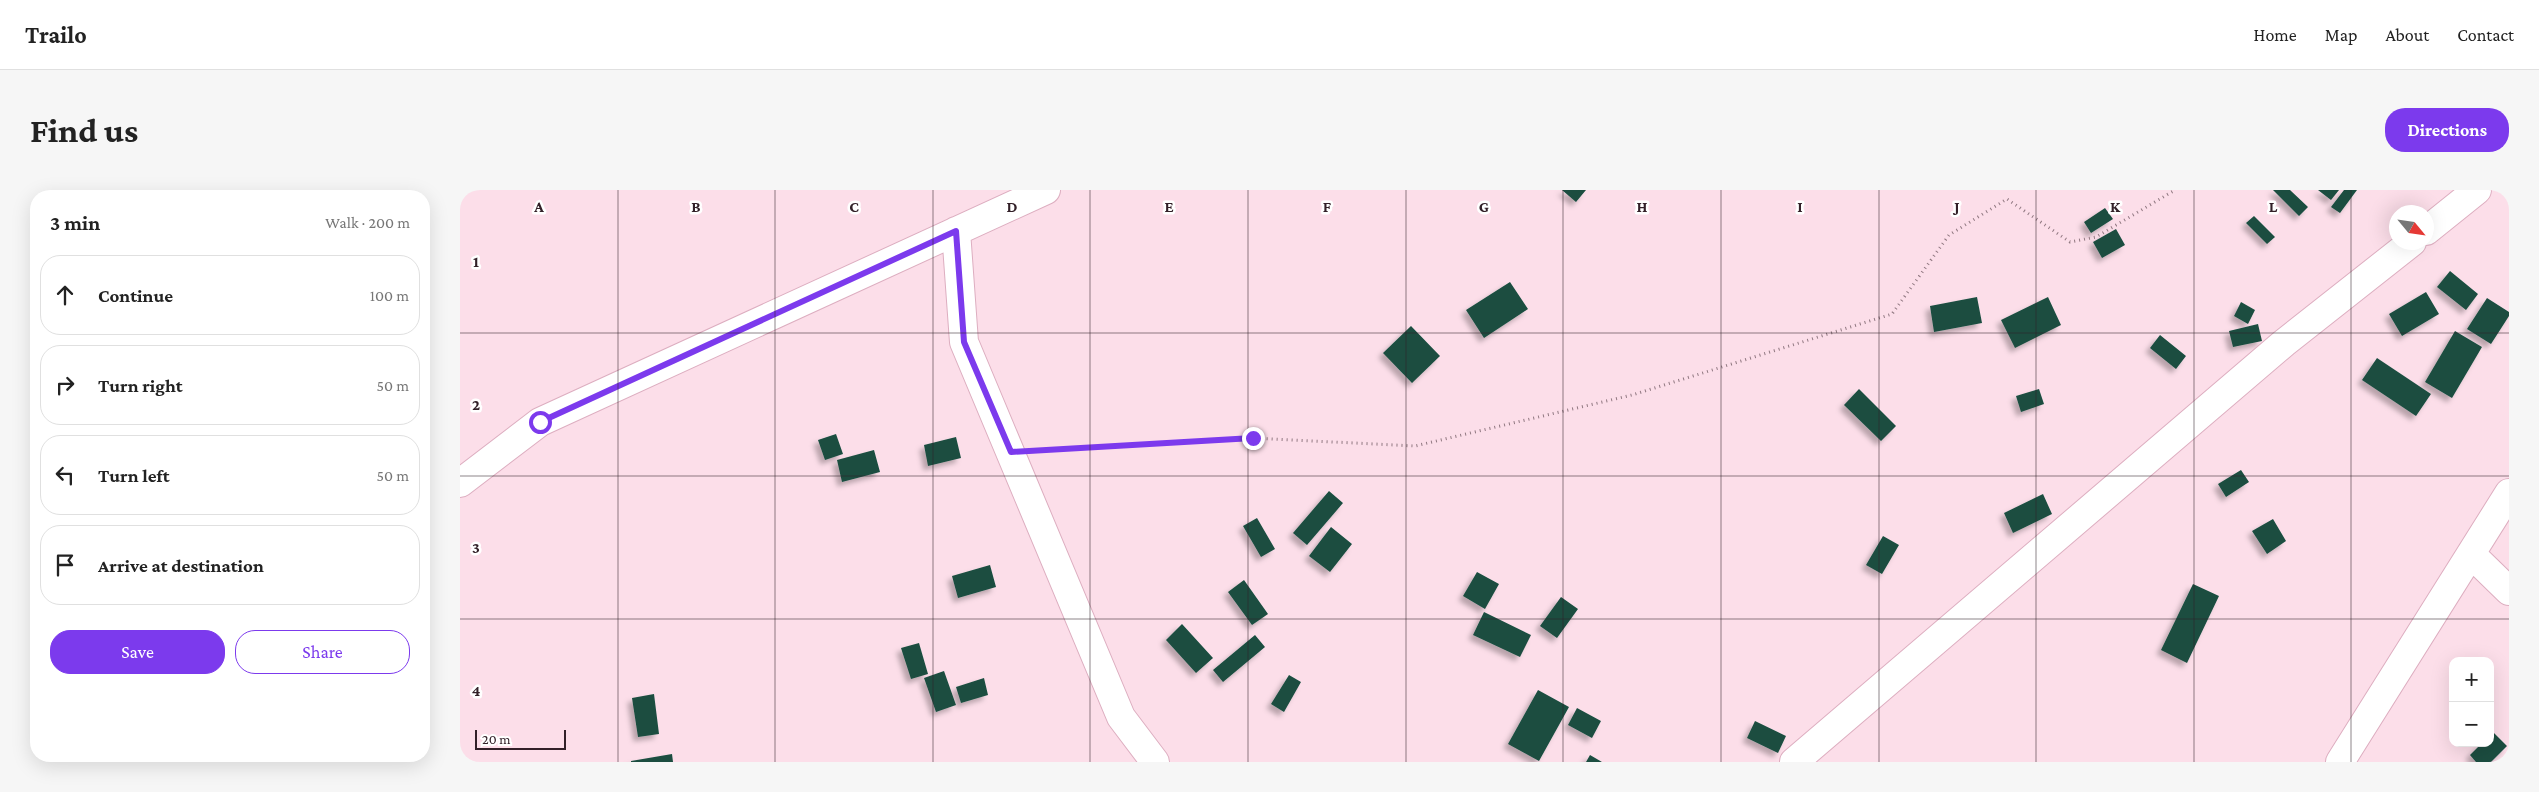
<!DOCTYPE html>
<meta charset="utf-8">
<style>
body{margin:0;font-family:"Crimson Pro",serif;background:#f6f6f6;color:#222}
.controls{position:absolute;right:15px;bottom:15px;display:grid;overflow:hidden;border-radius:10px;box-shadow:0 5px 20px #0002}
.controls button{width:45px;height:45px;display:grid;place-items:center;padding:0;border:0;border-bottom:1px solid #e0e0e0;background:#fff;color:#222;font:25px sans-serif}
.compass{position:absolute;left:1929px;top:15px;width:45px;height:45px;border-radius:50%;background:#fff;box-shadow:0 5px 20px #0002;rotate:119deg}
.scale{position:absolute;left:15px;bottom:12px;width:91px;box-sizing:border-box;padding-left:5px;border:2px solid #322028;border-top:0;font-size:14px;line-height:18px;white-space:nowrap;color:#322028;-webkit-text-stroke:4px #fff;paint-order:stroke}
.stop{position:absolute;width:15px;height:15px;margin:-11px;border:4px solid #7c3aed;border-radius:50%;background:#fff}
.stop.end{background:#7c3aed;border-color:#fff;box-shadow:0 1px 5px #0008}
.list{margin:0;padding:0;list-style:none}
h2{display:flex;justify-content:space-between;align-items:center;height:65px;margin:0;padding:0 20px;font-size:21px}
h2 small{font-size:16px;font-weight:400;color:#767676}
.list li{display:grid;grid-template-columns:32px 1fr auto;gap:15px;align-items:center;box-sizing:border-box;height:80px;margin:0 10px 10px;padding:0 10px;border:1px solid #e0e0e0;border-radius:20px}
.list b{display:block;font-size:19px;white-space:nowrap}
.list em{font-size:16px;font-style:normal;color:#767676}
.actions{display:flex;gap:10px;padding:15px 20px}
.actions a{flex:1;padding:11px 0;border:1px solid #7c3aed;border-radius:20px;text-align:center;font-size:18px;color:#7c3aed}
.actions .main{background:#7c3aed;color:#fff}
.icon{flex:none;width:28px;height:28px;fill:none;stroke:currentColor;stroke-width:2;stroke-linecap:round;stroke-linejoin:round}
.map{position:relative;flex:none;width:2049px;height:572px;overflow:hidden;border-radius:20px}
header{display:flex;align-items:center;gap:30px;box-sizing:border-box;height:70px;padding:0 25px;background:#fff;border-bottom:1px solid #e0e0e0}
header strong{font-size:24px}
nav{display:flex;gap:28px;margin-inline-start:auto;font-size:18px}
.intro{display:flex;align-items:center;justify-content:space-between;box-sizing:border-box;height:120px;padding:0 30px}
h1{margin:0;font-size:35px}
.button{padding:12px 22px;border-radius:20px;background:#7c3aed;color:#fff;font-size:18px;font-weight:700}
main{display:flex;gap:30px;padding:0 30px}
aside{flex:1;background:#fff;border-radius:20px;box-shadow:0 5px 20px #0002}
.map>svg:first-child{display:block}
</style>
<header>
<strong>Trailo</strong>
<nav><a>Home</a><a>Map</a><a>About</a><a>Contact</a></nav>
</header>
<div class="intro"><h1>Find us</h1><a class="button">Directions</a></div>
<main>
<aside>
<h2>3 min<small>Walk · 200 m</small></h2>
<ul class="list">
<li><svg class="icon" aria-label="ahead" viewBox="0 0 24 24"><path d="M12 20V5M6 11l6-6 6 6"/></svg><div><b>Continue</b></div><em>100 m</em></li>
<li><svg class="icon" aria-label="right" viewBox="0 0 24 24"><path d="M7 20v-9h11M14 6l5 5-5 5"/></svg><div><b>Turn right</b></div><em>50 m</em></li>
<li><svg class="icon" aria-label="left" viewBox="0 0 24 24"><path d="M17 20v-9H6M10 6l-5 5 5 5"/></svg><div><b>Turn left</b></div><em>50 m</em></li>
<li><svg class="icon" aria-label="arrive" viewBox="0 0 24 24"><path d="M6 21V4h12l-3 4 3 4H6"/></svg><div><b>Arrive at destination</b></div></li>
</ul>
<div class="actions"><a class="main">Save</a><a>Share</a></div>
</aside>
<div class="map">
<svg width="2049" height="572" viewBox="0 0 2049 572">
<defs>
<filter id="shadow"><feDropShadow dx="-4.5" dy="4.5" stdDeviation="2.5" flood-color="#0004"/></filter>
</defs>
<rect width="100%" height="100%" fill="#fcdee9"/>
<!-- building -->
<path fill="#1a4e40" filter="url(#shadow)" d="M1102 0H1126L1116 12Z
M1813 0H1830L1848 17 1839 26Z
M1858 0H1879L1871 10Z
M1884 0H1897L1880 23 1871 17Z
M1645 18 1653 29 1631 43 1624 32Z
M1794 26 1815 47 1807 54 1786 33Z
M1656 39 1665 55 1642 68 1633 52Z
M1990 81 2018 104 2006 120 1977 97Z
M1050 92 1068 119 1024 148 1006 120Z
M1966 102 1979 124 1942 146 1929 124Z
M1517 107 1522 133 1474 142 1470 116Z
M1588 107 1601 135 1555 158 1541 130Z
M2027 108 2049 122V126L2031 154 2007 139Z
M1781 112 1795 120 1788 134 1774 126Z
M1798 134 1802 151 1773 157 1769 141Z
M951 136 980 166 952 193 923 163Z
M1995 141 2022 157 1992 208 1965 192Z
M1700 145 1726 166 1716 179 1690 158Z
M1917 168 1971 204 1956 226 1902 190Z
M1399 199 1436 236 1421 251 1384 215Z
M1579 199 1584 214 1561 222 1556 206Z
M376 244 383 264 365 270 358 250Z
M496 247 501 268 468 276 464 255Z
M414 260 420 282 382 292 377 270Z
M1781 280 1789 292 1766 307 1758 294Z
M869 301 883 313 847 355 833 343Z
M1583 304 1592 324 1553 343 1544 323Z
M797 328 815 359 801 367 783 336Z
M1813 329 1826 351 1807 364 1792 341Z
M871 337 892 354 870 382 849 366Z
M1423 346 1439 355 1422 384 1406 375Z
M530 375 536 397 498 408 492 386Z
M1017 382 1039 394 1025 419 1003 406Z
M784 390 808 424 792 435 768 402Z
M1733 394 1759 406 1727 473 1701 460Z
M1101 407 1118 419 1097 448 1080 436Z
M1024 422 1071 445 1060 467 1013 445Z
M722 434 753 468 736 483 706 450Z
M795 445 805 457 763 492 753 480Z
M459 453 468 484 451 489 441 458Z
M484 481 496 515 476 522 464 488Z
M829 485 841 492 824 522 811 514Z
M524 488 528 505 501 513 496 497Z
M1078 500 1109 517 1079 571 1048 554Z
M194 504 199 544 178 547 172 508Z
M1117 518 1141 531 1132 548 1108 535Z
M1295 531 1326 546 1318 563 1287 548Z
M2033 542 2047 556 2031 572H2016L2010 565 2022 553H2030V545Z
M212 564 213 572H171V571Z
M1130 565 1142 572H1126Z"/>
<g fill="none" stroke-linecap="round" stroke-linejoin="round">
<!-- minor casing -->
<g stroke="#ddaec0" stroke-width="30">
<path id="minor" d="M496 41 504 152 661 527 695 572
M1966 41 2017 0
M0 293 80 232 586 0
M2011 364 2049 401
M1334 572 1824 153 1952 52
M1880 572 2049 303"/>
</g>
<!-- path -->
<path stroke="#907881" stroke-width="3" stroke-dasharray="1 4" stroke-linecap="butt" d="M582 260 793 248 955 256 1172 205 1432 124 1489 45 1547 9 1610 52 1636 47 1715 0"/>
<!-- minor -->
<use href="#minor" stroke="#fff" stroke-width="28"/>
</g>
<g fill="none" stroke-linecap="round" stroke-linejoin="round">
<!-- route -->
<path stroke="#7c3aed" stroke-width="6" d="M80 232 496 41 504 152 551 262 793 248"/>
</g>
<!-- grid -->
<path fill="none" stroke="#322028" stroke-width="1" stroke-opacity="0.55" d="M158 0V572M315 0V572M473 0V572M630 0V572M788 0V572M946 0V572M1103 0V572M1261 0V572M1419 0V572M1576 0V572M1734 0V572M1891 0V572M0 143H2049M0 286H2049M0 429H2049"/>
<g font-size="16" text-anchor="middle" font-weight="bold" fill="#322028" stroke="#fff" stroke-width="5" stroke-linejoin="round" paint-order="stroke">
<text x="79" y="22">A</text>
<text x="236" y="22">B</text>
<text x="394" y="22">C</text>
<text x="552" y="22">D</text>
<text x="709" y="22">E</text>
<text x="867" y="22">F</text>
<text x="1024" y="22">G</text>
<text x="1182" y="22">H</text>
<text x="1340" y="22">I</text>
<text x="1497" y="22">J</text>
<text x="1655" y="22">K</text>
<text x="1813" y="22">L</text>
<text x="16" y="77">1</text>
<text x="16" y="220">2</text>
<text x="16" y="363">3</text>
<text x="16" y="506">4</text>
</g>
</svg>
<div class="controls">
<button>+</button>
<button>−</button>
</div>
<svg class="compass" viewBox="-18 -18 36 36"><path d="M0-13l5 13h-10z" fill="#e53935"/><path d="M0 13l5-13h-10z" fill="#767676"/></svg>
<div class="scale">20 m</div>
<div class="stop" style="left:80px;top:232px"></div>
<div class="stop end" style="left:793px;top:248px"></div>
</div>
</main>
